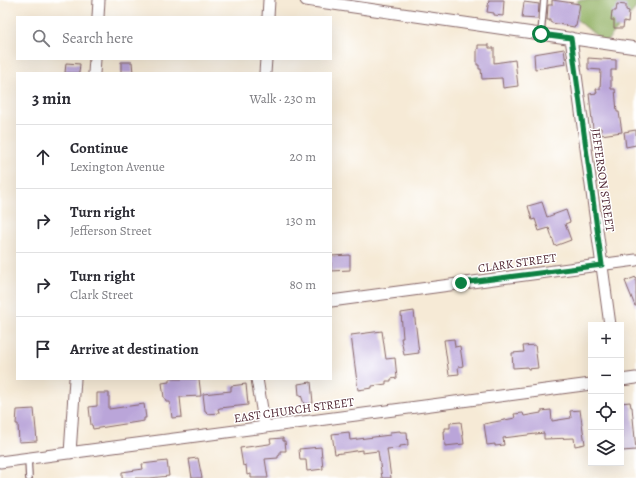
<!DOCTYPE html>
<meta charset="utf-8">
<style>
body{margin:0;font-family:Alegreya,serif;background:#f2f2f3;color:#2b2b33}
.controls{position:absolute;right:12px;bottom:12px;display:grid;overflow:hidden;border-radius:0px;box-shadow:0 4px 16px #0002}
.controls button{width:36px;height:36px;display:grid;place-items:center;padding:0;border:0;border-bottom:1px solid #e1e1e2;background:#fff;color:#2b2b33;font:20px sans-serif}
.stop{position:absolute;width:12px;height:12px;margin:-9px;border:3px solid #0b8043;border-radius:50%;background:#fff}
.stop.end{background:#0b8043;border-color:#fff;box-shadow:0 1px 4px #0008}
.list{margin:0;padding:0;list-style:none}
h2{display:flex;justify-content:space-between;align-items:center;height:52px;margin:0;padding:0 16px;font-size:17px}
h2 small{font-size:13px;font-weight:400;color:#7c7c81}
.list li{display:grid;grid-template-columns:26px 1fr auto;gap:12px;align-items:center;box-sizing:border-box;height:64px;padding:0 16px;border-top:1px solid #e1e1e2}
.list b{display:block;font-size:15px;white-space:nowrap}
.list p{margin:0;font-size:13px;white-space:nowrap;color:#7c7c81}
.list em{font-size:13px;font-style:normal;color:#7c7c81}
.icon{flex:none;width:22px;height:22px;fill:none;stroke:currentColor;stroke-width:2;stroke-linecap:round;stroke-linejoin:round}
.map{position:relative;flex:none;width:636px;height:478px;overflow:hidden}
.search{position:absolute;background:#fff;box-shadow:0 4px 16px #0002;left:16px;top:16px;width:316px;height:44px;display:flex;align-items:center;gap:10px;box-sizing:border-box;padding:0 14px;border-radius:0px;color:#7c7c81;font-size:15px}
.panel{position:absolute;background:#fff;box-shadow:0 4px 16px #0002;left:16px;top:72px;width:316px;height:308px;border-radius:0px}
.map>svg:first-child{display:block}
</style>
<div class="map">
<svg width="636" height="478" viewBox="0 0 636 478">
<rect width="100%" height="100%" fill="#fff"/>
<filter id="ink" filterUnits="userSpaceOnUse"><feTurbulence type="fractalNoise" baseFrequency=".025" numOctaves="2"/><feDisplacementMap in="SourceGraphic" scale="8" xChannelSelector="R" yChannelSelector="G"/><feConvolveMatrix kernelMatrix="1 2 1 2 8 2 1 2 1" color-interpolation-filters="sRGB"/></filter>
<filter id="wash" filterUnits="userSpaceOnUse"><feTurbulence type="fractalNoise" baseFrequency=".012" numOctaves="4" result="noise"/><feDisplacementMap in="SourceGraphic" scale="16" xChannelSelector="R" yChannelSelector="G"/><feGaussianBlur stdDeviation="0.9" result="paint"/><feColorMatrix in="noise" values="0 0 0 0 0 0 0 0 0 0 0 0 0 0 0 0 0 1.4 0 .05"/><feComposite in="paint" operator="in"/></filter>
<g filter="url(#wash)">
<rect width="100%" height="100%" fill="#f6ead6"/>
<!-- forest -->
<path fill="#91b062" stroke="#6e6846" d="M578 0H636V8L605 43 576 19Z"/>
<g id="blocks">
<!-- building -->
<path fill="#baa5d9" d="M489 0H504L503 16 494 15V13L487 12Z
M552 0 580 4 576 26 574 27 552 23 550 22V20H547L548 5H552Z
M524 2 539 4 538 19 522 18Z
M617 4 626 5V10L629 11 628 22 624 21 623 28H614V20H611L612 11H616Z
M478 45H489V48H494V63L515 60 518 86 503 88 502 78 482 79 481 69H479V65H477V49H478Z
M564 49 566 64 535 69 534 54Z
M588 58 616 60V70H611V89H615L617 112H619L622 132 601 135V128L593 129 589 94 597 93 596 89H600L601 70 588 69Z
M121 62H132L133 73H121Z
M66 63 80 64 79 73H65Z
M636 130V145L626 147 624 132Z
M542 202 547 217 566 210 570 222 565 224 571 240 555 246 549 228 539 231 535 219 532 220 528 206Z
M350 255V270L331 271V256Z
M636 277V306H635L625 281Z
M414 311 419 353 404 355 401 338H403L401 313Z
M382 331 386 359 395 358 397 378 391 379V381H386V384L372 386V388L358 390 351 335Z
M454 339 455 347 460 346 463 366 458 367 459 374 449 375 444 340Z
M535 345 538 368 528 369V367L513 368 512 353 524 352 523 346Z
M169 379H199L201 396 180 397 182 417 172 418 170 402H166L165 398H164L162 383 169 382Z
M311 382 313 403 304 404 301 395H299L298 384Z
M246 384 248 405 220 408 218 409 219 413 207 414 206 411H205L203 394 231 391V386Z
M97 393H109V409L144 404 146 418H144V421L93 429 92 425H91L89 407 97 406Z
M630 402 631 407H632L636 450 622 451 621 403Z
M34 409 37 441 19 442 18 424H16L17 410Z
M551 410 552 421 571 418 570 411 580 410 585 444 575 446 574 438 544 439V433L503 438 504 445 495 446V444L487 445 484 424 515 418 514 414 523 413 524 416 541 413V411Z
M461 422 464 444 445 446 444 431H445V428H450V423Z
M400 431V432H407L408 445 400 446V448L387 449 391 478H382L378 451 362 453V450L335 454 332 434 349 432 350 440 390 435V432Z
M283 438V441H285L286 451H280V455L278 456V458L265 459 268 478H251V474L247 475 246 465 243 466 240 448 269 444 271 443 270 439Z
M321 447 323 469 307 471 306 460H300L299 449Z
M198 458 202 478H192L189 459Z
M167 461 169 476 150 478H122V472L143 469 142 464Z"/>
</g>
</g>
<g filter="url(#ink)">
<use href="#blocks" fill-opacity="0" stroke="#866667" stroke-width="1"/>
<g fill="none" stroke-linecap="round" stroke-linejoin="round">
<!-- lane casing -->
<g stroke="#866667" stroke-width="8">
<path id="lane" d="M541 34 544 0
M28 459 29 478"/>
</g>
<!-- street casing -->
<g stroke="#866667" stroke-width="13">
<path id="street" d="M306 0 636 48
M98 17 99 0
M268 17 269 0
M571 38 610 325
M94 73 95 59
M265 73 266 59
M331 301 636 260
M257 379 265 427
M621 380 636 378
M70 453 75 379
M0 462 591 384"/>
</g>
<!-- lane -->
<use href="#lane" stroke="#fff" stroke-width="5.5"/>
<!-- street -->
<use href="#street" stroke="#fff" stroke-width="11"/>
</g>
</g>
<g fill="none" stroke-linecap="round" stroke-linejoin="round" filter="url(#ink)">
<!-- route -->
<path stroke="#0b8043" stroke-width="5" d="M461 283 602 265 571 38 541 34"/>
</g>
<g text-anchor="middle" stroke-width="3" stroke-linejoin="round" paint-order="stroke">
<!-- street labels -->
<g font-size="12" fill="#4a1f2b" stroke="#fff">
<text transform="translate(603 180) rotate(82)" y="4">JEFFERSON STREET</text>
<text transform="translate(517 263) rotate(-8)" y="4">CLARK STREET</text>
<text transform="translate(294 410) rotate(-8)" y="4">EAST CHURCH STREET</text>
</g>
</g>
</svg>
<div class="controls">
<button>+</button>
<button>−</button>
<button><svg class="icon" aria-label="locate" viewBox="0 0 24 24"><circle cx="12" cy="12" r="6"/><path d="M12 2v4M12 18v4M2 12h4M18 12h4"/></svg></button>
<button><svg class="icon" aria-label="layers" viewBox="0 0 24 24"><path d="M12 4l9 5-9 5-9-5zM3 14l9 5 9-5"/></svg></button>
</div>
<div class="stop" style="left:541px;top:34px"></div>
<div class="stop end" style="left:461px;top:283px"></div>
<div class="search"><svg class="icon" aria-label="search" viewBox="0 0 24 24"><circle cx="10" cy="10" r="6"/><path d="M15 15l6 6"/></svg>Search here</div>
<section class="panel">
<h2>3 min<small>Walk · 230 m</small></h2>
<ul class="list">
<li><svg class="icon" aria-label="ahead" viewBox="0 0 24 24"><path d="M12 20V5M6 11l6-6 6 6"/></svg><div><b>Continue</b><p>Lexington Avenue</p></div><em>20 m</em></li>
<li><svg class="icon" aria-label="right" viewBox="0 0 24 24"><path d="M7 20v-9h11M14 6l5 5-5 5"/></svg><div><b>Turn right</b><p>Jefferson Street</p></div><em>130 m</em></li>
<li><svg class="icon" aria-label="right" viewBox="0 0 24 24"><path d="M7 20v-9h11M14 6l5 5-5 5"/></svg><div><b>Turn right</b><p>Clark Street</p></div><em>80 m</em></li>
<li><svg class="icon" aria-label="arrive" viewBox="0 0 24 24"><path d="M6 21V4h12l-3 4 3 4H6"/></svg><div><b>Arrive at destination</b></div></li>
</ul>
</section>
</div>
